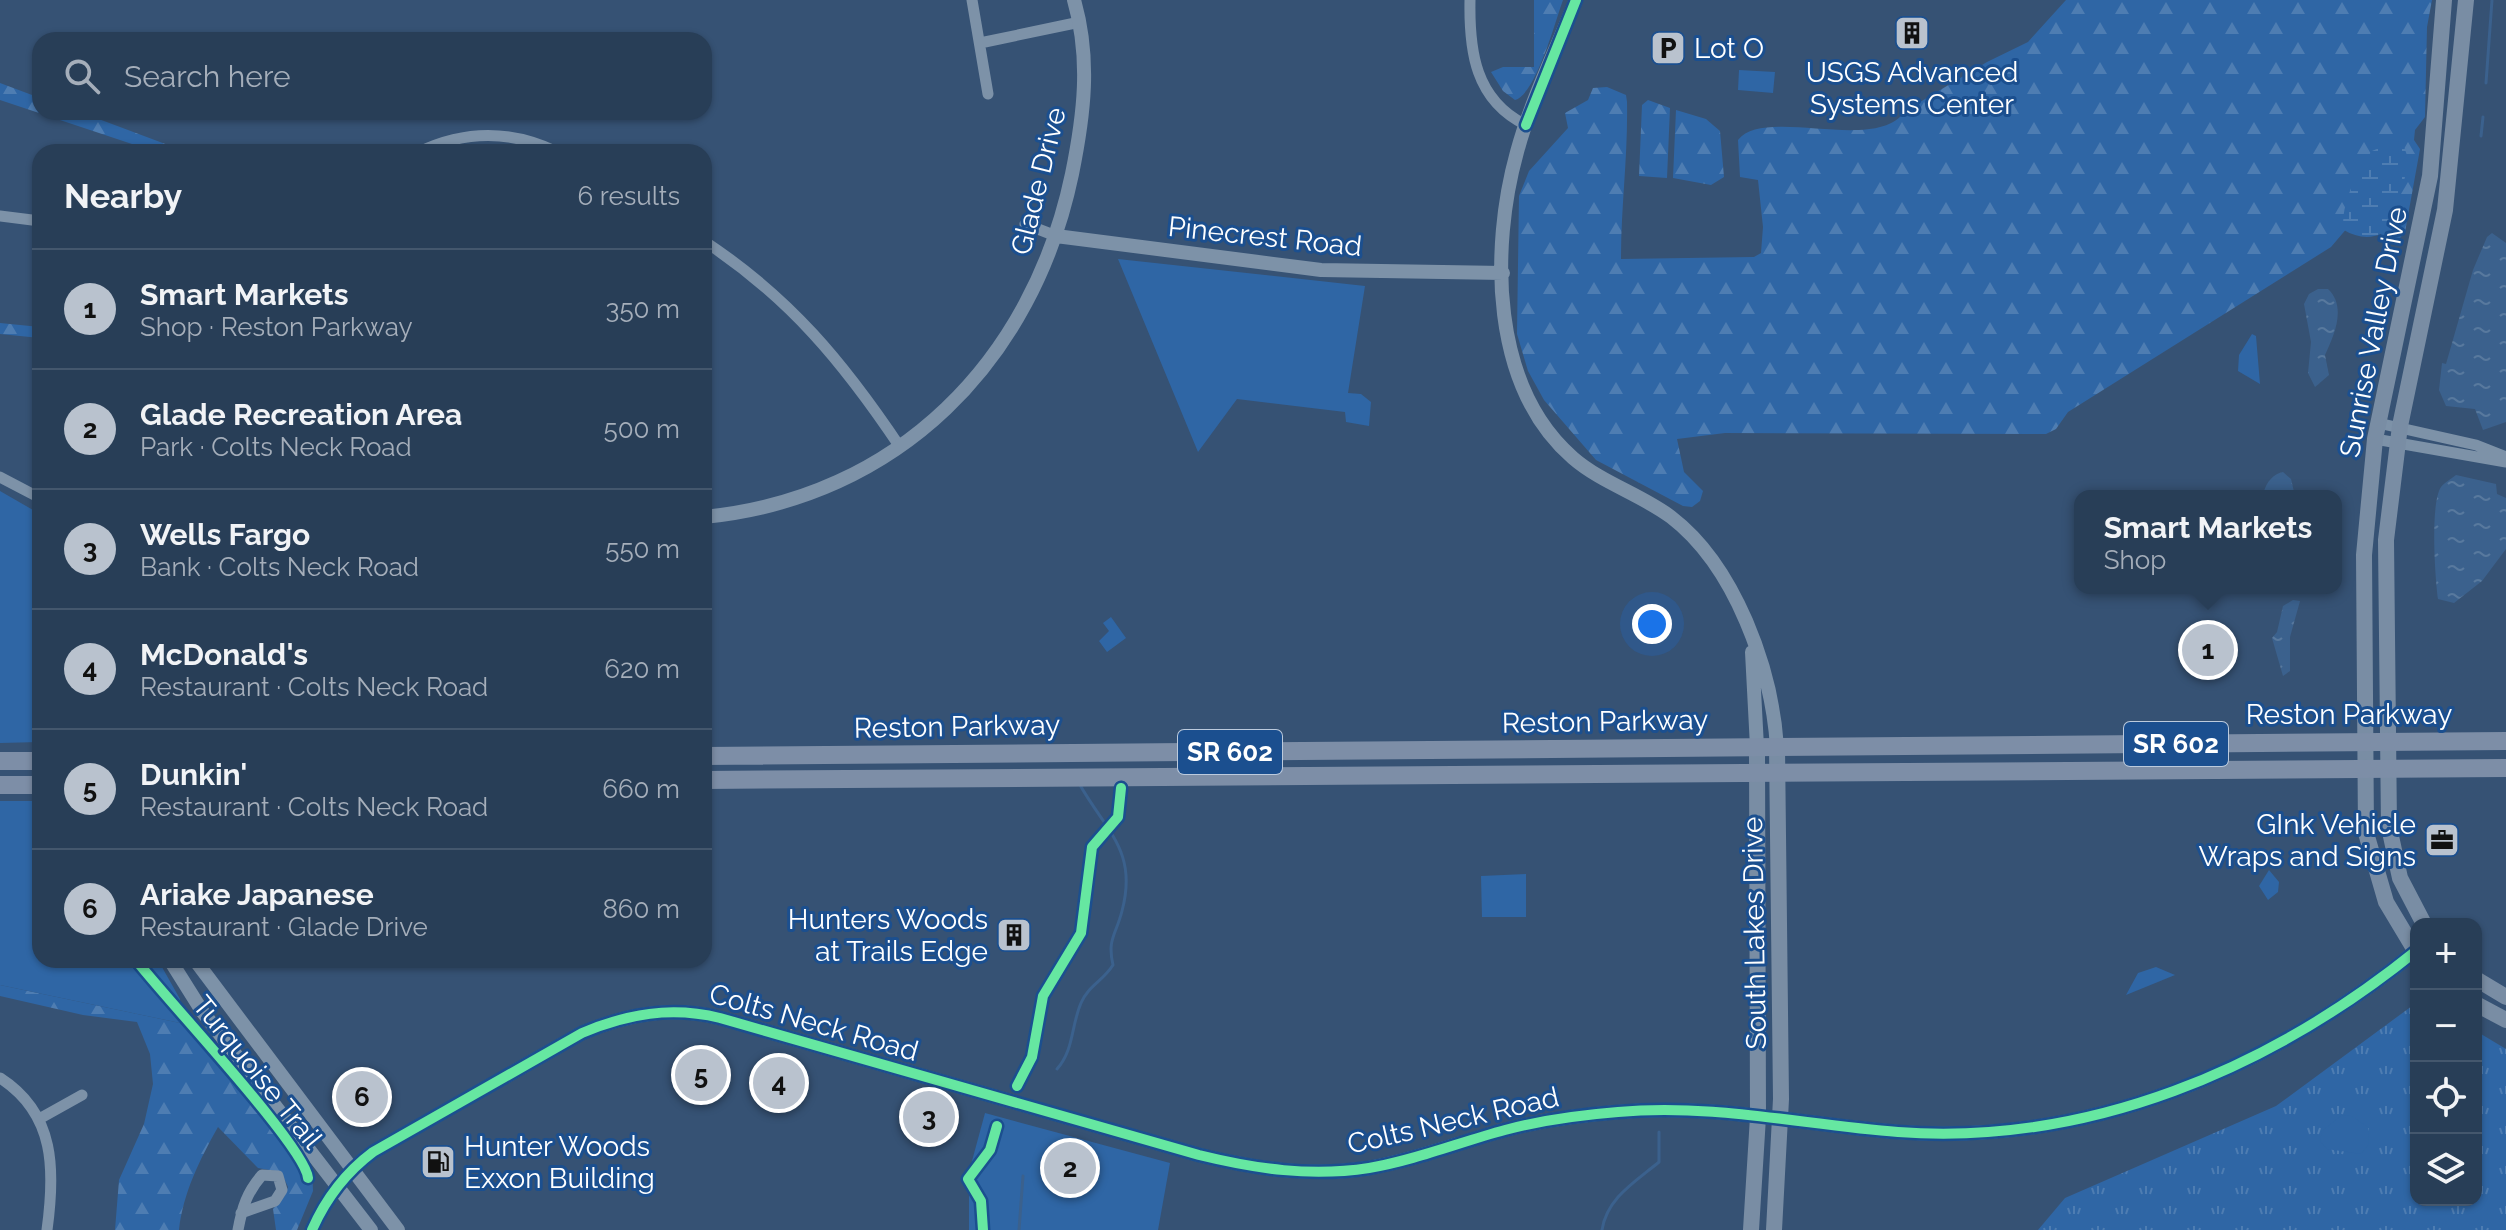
<!DOCTYPE html>
<meta charset="utf-8">
<style>
body{margin:0;font-family:Raleway,sans-serif;background:#344961;color:#f1f3f6}
.controls{position:absolute;right:24px;bottom:24px;display:grid;overflow:hidden;border-radius:16px;box-shadow:0 2px 6px #0004}
.controls button{width:72px;height:72px;display:grid;place-items:center;padding:0;border:0;border-bottom:2px solid #44576d;background:#283e57;color:#f1f3f6;font:40px sans-serif}
.you{position:absolute;left:1652px;top:624px;width:28px;height:28px;margin:-20px;border:6px solid #fff;border-radius:50%;background:#1a73e8;box-shadow:0 0 0 12px #1a73e833}
.badge{display:grid;place-items:center;width:52px;height:52px;border-radius:50%;background:#b9c2ce;color:#111;font-size:26px;font-weight:700}
.pin{position:absolute;translate:-50% -50%;border:4px solid #fff;box-shadow:0 2px 8px #0006}
.popup{position:absolute;left:2074px;top:490px;width:268px;height:104px;box-sizing:border-box;display:grid;place-content:center;border-radius:16px;background:#283e57;filter:drop-shadow(0 2px 6px #0005);font-size:26px;white-space:nowrap;color:#a5aeba}
.popup b{font-size:30px;color:#f1f3f6}
.popup::after{content:'';position:absolute;left:50%;top:100%;margin-left:-16px;border:16px solid transparent;border-top-color:#283e57}
.list{margin:0;padding:0;list-style:none}
h2{display:flex;justify-content:space-between;align-items:center;height:104px;margin:0;padding:0 32px;font-size:34px}
h2 small{font-size:26px;font-weight:400;color:#a5aeba}
.list li{display:grid;grid-template-columns:52px 1fr auto;gap:24px;align-items:center;box-sizing:border-box;height:120px;padding:0 32px;border-top:2px solid #44576d}
.list b{display:block;font-size:30px;white-space:nowrap}
.list p{margin:0;font-size:26px;white-space:nowrap;color:#a5aeba}
.list em{font-size:26px;font-style:normal;color:#a5aeba}
.icon{flex:none;width:44px;height:44px;fill:none;stroke:currentColor;stroke-width:2;stroke-linecap:round;stroke-linejoin:round}
.map{position:relative;flex:none;width:2506px;height:1230px;overflow:hidden}
.search{position:absolute;background:#283e57;box-shadow:0 2px 6px #0004;left:32px;top:32px;width:680px;height:88px;display:flex;align-items:center;gap:20px;box-sizing:border-box;padding:0 28px;border-radius:24px;color:#a5aeba;font-size:30px}
.panel{position:absolute;background:#283e57;box-shadow:0 2px 6px #0004;left:32px;top:144px;width:680px;height:824px;border-radius:24px}
.map>svg:first-child{display:block}
</style>
<div class="map">
<svg width="2506" height="1230" viewBox="0 0 2506 1230">
<defs>
<pattern id="grass-tufts" width="24" height="20" patternUnits="userSpaceOnUse" patternTransform="scale(2)"><rect width="24" height="20" fill="#2f66a5"/><path d="M3 7l-1-3M5 7V3M7 7l1-3M15 17l-1-3M17 17v-4M19 17l1-3" fill="none" stroke="#4e7db2"/></pattern>
<pattern id="forest-firs" width="22" height="20" patternUnits="userSpaceOnUse" patternTransform="scale(2)"><rect width="22" height="20" fill="#2f66a5"/><path d="M5 1l3.5 6h-7zM16 11l3.5 6h-7z" fill="#4e7db2"/></pattern>
<pattern id="wetland-marsh" width="20" height="14" patternUnits="userSpaceOnUse" patternTransform="scale(2)"><rect width="20" height="14" fill="#2f66a5"/><path d="M1 5h8M5 5V1M11 12h8M15 12V8" fill="none" stroke="#4e7db2"/></pattern>
<pattern id="water-ripples" width="26" height="14" patternUnits="userSpaceOnUse" patternTransform="scale(2)"><rect width="26" height="14" fill="#3b618d"/><path d="M2 4q2-2 4 0t4 0M15 11q2-2 4 0t4 0" fill="none" stroke="#58799e"/></pattern>
</defs>
<rect width="100%" height="100%" fill="#365274"/>
<!-- grass -->
<path fill="url(#grass-tufts)" d="M2416 1003V1200H2476V1031L2506 1049V1230H2038L2065 1198 2276 1106Z"/>
<!-- forest -->
<path fill="url(#forest-firs)" d="M1534 0H1563C1555 22 1536 94 1515 100L1503 91 1491 72 1503 67H1534Z
M2066 0H2432L2427 27 2425 117 2415 130 2414 140 2420 149 2405 232 2395 244 2385 241 2365 207 2331 247 2068 412 2056 429 2046 434 1725 433 1677 439 1684 472 1703 491 1700 501 1692 507 1683 506 1596 460 1544 400 1528 371 1517 334 1519 196 1529 171 1568 128 1565 113 1588 100 1593 88 1607 87 1626 95 1627 102C1628 158 1621 204 1621 259L1754 257 1761 253 1763 227 1758 180 1740 177 1738 140C1765 106 1877 154 1905 111L1987 62 2028 42Z
M0 83 40 98V112H80L168 145V152H156L0 100Z
M1648 100 1670 108 1667 178 1639 176 1642 105Z
M1676 110 1706 119 1720 131 1724 177 1711 185 1673 178Z
M0 323 40 327V338L0 334Z
M0 985 180 1023 204 1032 224 1053 312 1171 313 1191 297 1230H276L273 1209 284 1197 288 1187 281 1172 258 1168 218 1127C200 1159 183 1193 179 1230H115L119 1180 144 1124 153 1084 150 1054 137 1022 83 1015 0 996Z"/>
<!-- wetland -->
<path fill="url(#wetland-marsh)" d="M2391 143 2403 144 2409 161 2393 224C2381 240 2360 240 2344 230 2339 207 2358 169 2372 151Z"/>
<!-- park -->
<path fill="#2f66a5" d="M1739 70 1775 72 1773 93 1738 90Z
M1118 259 1365 286 1348 393 1361 394 1371 402 1369 426 1346 422 1345 412 1237 399 1198 452Z
M2252 334 2256 336 2260 384 2238 371 2239 355Z
M0 491 40 514V742L0 743Z
M1111 617 1126 638 1107 652 1099 641 1109 631 1103 623Z
M0 801H40V960H158L180 999V1023L0 985Z
M2269 870 2279 882 2278 892 2268 900 2259 886Z
M1526 874V917H1482L1481 876Z
M2156 967 2175 975 2126 995 2138 973Z
M985 1113 1170 1163 1158 1230H969V1172Z
M2342 1115 2351 1116 2368 1127 2369 1144 2361 1154 2327 1149 2320 1141 2322 1131Z"/>
<!-- water -->
<path fill="url(#water-ripples)" d="M2492 233 2506 243V422L2483 430 2475 409 2446 406 2439 390 2442 363 2446 364 2473 270 2487 237Z
M2318 289H2328C2347 307 2334 335 2325 355L2329 375 2315 387 2308 373 2311 342 2304 304 2309 294Z
M2283 472 2291 479 2295 496H2269L2264 491C2267 482 2273 474 2283 472Z
M2456 475 2496 484 2497 494 2506 498V549L2482 581 2454 603 2438 599C2435 577 2430 504 2441 487 2444 483 2451 479 2456 475Z
M2293 600 2300 601 2290 637V671L2283 676 2272 638 2277 632 2283 606Z"/>
<g fill="none" stroke-linecap="round" stroke-linejoin="round">
<!-- stream -->
<path stroke="#3b618d" stroke-width="3" d="M2486 83 2492 0
M2481 136 2483 117
M1057 1069C1074 1050 1071 1026 1081 1003 1088 986 1103 981 1113 965 1107 939 1116 935 1122 911 1138 851 1106 831 1080 785
M1019 1230 1023 1176
M1602 1230C1607 1198 1635 1182 1659 1162V1132"/>
<!-- minor -->
<path stroke="#7d92a8" stroke-width="11" d="M972 0 988 94
M1470 0C1469 51 1475 100 1526 125
M980 43 1080 22
M419 152C465 130 511 130 557 152
M0 216 40 221
M1025 224 1056 236
M704 241C790 298 843 362 900 447
M2378 423 2476 445 2506 457
M2375 439 2506 462
M0 477 40 498
M0 1078C56 1114 55 1171 47 1230
M39 1119 82 1095
M238 1230C242 1208 247 1192 262 1175L278 1176 282 1190 275 1201 241 1213"/>
<!-- tertiary -->
<path stroke="#7d92a8" stroke-width="14" d="M1576 0C1556 50 1531 100 1517 152 1490 249 1491 387 1573 458 1602 483 1640 494 1671 517 1735 566 1772 669 1777 747
M1056 236 1321 270 1503 273
M704 517C898 498 1033 361 1072 174 1084 115 1091 59 1074 0
M1752 652 1757 747
M170 960 202 1011 371 1230
M195 960 398 1230
M312 1230C326 1198 345 1173 373 1152L582 1033C627 1014 671 1006 720 1018L1199 1155C1256 1169 1311 1177 1369 1168 1416 1160 1460 1142 1505 1130 1542 1120 1580 1115 1618 1112 1711 1103 1805 1125 1898 1132 2089 1146 2270 1069 2416 951"/>
<!-- secondary -->
<path stroke="#798da4" stroke-width="16" d="M2424 924 2400 878 2389 827 2386 540 2400 426 2445 210 2466 0
M2416 952 2386 902 2366 833 2364 555 2375 439 2430 176 2444 0
M2476 979 2506 997
M2476 1004 2506 1020
M1751 1230 1758 1117 1757 747
M1774 1230 1781 1099 1777 747"/>
<!-- primary -->
<path stroke="#7d8ea7" stroke-width="18" d="M704 756 2506 741
M0 761H40
M704 780 2506 768
M0 785H40"/>
<!-- cycleway casing -->
<g stroke="#1b4f8f" stroke-width="15">
<path id="cycleway" d="M1526 125 1576 0
M136 960C164 997 305 1146 308 1178
M1017 1086 1032 1057 1043 996 1081 933 1092 847 1118 817 1121 788
M312 1230C326 1198 345 1173 373 1152L582 1033C627 1014 671 1006 720 1018L1199 1155C1256 1169 1311 1177 1369 1168 1416 1160 1460 1142 1505 1130 1542 1120 1580 1115 1618 1112 1711 1103 1805 1125 1898 1132 2089 1146 2270 1069 2416 951
M983 1230 981 1201 968 1179 990 1150 997 1126"/>
</g>
<!-- cycleway -->
<use href="#cycleway" stroke="#66e7a1" stroke-width="10"/>
</g>
<!-- icons -->
<defs>
<g id="building-square" transform="scale(1.8)"><rect x="-9" y="-9" width="18" height="18" rx="4" fill="#b9c2ce" stroke="#1b4f8f"/><path d="M-4-6H4V6H1V3H-1V6H-4ZM-2.5-4.3h1.7v1.8h-1.7ZM.8-4.3h1.7v1.8H.8ZM-2.5-1h1.7V.8h-1.7ZM.8-1h1.7V.8H.8Z" fill="#111"/></g>
<g id="parking-square" transform="scale(1.8)"><rect x="-9" y="-9" width="18" height="18" rx="4" fill="#b9c2ce" stroke="#1b4f8f"/><path d="M-3.5-5.5H1a3.5 3.5 0 0 1 0 7H-1V5.5H-3.5ZM-1-3.4V-.6H.8a1.4 1.4 0 0 0 0-2.8Z" fill="#111"/></g>
<g id="office-square" transform="scale(1.8)"><rect x="-9" y="-9" width="18" height="18" rx="4" fill="#b9c2ce" stroke="#1b4f8f"/><path d="M-6-3h4V-5.5h4V-3h4V5H-6ZM-1-4.5V-3h2v-1.5ZM-6 0V1H6V0Z" fill="#111"/></g>
<g id="fuel-square" transform="scale(1.8)"><rect x="-9" y="-9" width="18" height="18" rx="4" fill="#b9c2ce" stroke="#1b4f8f"/><path d="M-5.5-6h7V0h2V4h1.3V-2.5L3-4.5l.8-.8L6-3V5H2.5V1h-1V6h-7ZM-4.2-4.7v3.2H.2V-4.7Z" fill="#111"/></g>
</defs>
<g fill-rule="evenodd">
<use href="#building-square" x="1912" y="33"/>
<use href="#parking-square" x="1668" y="48"/>
<use href="#office-square" x="2442" y="840"/>
<use href="#building-square" x="1014" y="935"/>
<use href="#fuel-square" x="438" y="1162"/>
</g>
<g text-anchor="middle" stroke-width="6" stroke-linejoin="round" paint-order="stroke">
<!-- shield labels -->
<g fill="#1b4f8f" stroke="#bbcadd" stroke-width="2">
<rect x="2124" y="722" width="104" height="44" rx="6"/>
<rect x="1178" y="730" width="104" height="44" rx="6"/>
</g>
<g font-size="26" font-weight="bold" fill="#fff">
<text x="2176" y="753">SR 602</text>
<text x="1230" y="761">SR 602</text>
</g>
<!-- poi labels -->
<g font-size="28" fill="#fff" stroke="#1b4f8f" text-anchor="start">
<text x="1694" y="58">Lot O</text>
<text x="1912" y="82" text-anchor="middle">USGS Advanced<tspan x="1912" dy="32">Systems Center</tspan></text>
<text x="2416" y="834" text-anchor="end">GInk Vehicle<tspan x="2416" dy="32">Wraps and Signs</tspan></text>
<text x="988" y="929" text-anchor="end">Hunters Woods<tspan x="988" dy="32">at Trails Edge</tspan></text>
<text x="464" y="1156">Hunter Woods<tspan x="464" dy="32">Exxon Building</tspan></text>
</g>
<!-- street labels -->
<g font-size="28" fill="#fff" stroke="#1b4f8f">
<text transform="translate(1038 181) rotate(-76)" y="10">Glade Drive</text>
<text transform="translate(1265 236) rotate(6)" y="10">Pinecrest Road</text>
<text transform="translate(2373 332) rotate(-79)" y="10">Sunrise Valley Drive</text>
<text x="2349" y="724">Reston Parkway</text>
<text transform="translate(1605 721) rotate(-1)" y="10">Reston Parkway</text>
<text transform="translate(957 726) rotate(-1)" y="10">Reston Parkway</text>
<text transform="translate(1754 933) rotate(-91)" y="10">South Lakes Drive</text>
<text transform="translate(814 1022) rotate(16)" y="10">Colts Neck Road</text>
<text transform="translate(258 1072) rotate(51)" y="10">Turquoise Trail</text>
<text transform="translate(1453 1120) rotate(-13)" y="10">Colts Neck Road</text>
</g>
</g>
</svg>
<div class="controls">
<button>+</button>
<button>−</button>
<button><svg class="icon" aria-label="locate" viewBox="0 0 24 24"><circle cx="12" cy="12" r="6"/><path d="M12 2v4M12 18v4M2 12h4M18 12h4"/></svg></button>
<button><svg class="icon" aria-label="layers" viewBox="0 0 24 24"><path d="M12 4l9 5-9 5-9-5zM3 14l9 5 9-5"/></svg></button>
</div>
<div class="you"></div>
<div class="pin badge" style="left:2208px;top:650px">1</div>
<div class="popup"><b>Smart Markets</b>Shop</div>
<div class="pin badge" style="left:1070px;top:1168px">2</div>
<div class="pin badge" style="left:929px;top:1117px">3</div>
<div class="pin badge" style="left:779px;top:1083px">4</div>
<div class="pin badge" style="left:701px;top:1075px">5</div>
<div class="pin badge" style="left:362px;top:1097px">6</div>
<div class="search"><svg class="icon" aria-label="search" viewBox="0 0 24 24"><circle cx="10" cy="10" r="6"/><path d="M15 15l6 6"/></svg>Search here</div>
<section class="panel">
<h2>Nearby<small>6 results</small></h2>
<ul class="list">
<li><span class="badge">1</span><div><b>Smart Markets</b><p>Shop · Reston Parkway</p></div><em>350 m</em></li>
<li><span class="badge">2</span><div><b>Glade Recreation Area</b><p>Park · Colts Neck Road</p></div><em>500 m</em></li>
<li><span class="badge">3</span><div><b>Wells Fargo</b><p>Bank · Colts Neck Road</p></div><em>550 m</em></li>
<li><span class="badge">4</span><div><b>McDonald's</b><p>Restaurant · Colts Neck Road</p></div><em>620 m</em></li>
<li><span class="badge">5</span><div><b>Dunkin'</b><p>Restaurant · Colts Neck Road</p></div><em>660 m</em></li>
<li><span class="badge">6</span><div><b>Ariake Japanese</b><p>Restaurant · Glade Drive</p></div><em>860 m</em></li>
</ul>
</section>
</div>
